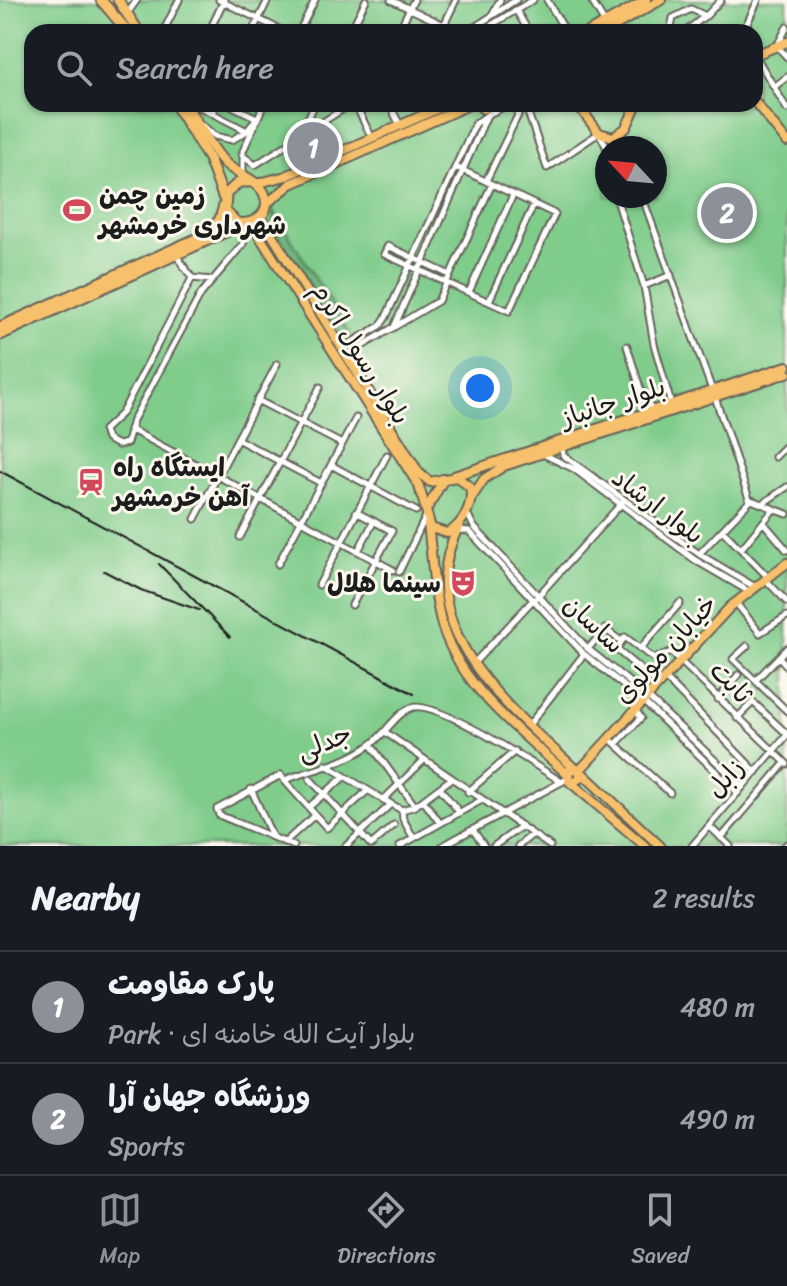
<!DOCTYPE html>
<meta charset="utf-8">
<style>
body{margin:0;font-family:Sriracha,"Playpen Sans Arabic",sans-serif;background:#242831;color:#f1f3f6}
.compass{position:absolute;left:595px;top:136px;width:72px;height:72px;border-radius:50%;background:#171b24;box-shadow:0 2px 6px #0004;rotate:296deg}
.you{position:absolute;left:480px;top:388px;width:28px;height:28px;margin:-20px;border:6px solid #fff;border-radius:50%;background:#1a73e8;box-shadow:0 0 0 12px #1a73e833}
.badge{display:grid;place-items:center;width:52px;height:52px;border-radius:50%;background:#8c9099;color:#fff;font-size:26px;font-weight:700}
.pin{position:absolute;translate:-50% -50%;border:4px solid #fff;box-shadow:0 2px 8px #0006}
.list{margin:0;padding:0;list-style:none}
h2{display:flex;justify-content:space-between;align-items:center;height:104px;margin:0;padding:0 32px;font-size:34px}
h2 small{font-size:26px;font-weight:400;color:#9ea1a6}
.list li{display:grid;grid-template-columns:52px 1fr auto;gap:24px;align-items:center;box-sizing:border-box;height:112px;padding:0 32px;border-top:2px solid #363941}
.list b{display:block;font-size:30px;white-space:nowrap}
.list p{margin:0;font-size:26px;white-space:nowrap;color:#9ea1a6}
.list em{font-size:26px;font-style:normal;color:#9ea1a6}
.icon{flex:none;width:44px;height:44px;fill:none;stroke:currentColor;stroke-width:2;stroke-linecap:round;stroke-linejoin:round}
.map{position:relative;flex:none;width:787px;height:846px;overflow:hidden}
.search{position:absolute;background:#171b24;box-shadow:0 2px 6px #0004;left:24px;right:24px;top:24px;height:88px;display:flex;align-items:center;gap:20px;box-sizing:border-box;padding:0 28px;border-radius:24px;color:#9ea1a6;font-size:30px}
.sheet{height:328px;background:#171b24}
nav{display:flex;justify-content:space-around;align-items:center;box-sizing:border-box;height:112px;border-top:2px solid #363941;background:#171b24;font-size:22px;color:#9ea1a6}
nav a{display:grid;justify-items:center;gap:4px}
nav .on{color:#8c9099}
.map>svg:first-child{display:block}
</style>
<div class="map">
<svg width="787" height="846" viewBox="0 0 787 846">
<rect width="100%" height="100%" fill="#fbf7ec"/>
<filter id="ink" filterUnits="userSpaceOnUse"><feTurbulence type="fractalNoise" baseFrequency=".0125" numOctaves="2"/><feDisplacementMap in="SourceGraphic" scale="16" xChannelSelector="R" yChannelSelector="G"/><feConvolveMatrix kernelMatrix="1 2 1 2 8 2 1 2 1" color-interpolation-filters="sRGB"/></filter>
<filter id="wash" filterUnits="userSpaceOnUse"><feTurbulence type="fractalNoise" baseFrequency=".006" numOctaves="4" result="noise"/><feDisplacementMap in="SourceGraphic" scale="32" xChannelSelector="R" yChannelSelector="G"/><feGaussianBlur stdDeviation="1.8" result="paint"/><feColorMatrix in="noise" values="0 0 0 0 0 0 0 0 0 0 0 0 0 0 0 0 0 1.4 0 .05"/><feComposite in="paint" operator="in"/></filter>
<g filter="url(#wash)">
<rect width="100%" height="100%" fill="#f0e8cd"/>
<!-- green -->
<path fill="#7fcc8b" stroke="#4e7454" stroke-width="2" fill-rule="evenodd" d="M0 0H787V846H0ZM32 32H755V104H32ZM607 148H655V196H607Z"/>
<!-- forest -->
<path fill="#67b077" stroke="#42664a" stroke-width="2" d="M273 210 350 334 343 338 272 226Z"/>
</g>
<g filter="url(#ink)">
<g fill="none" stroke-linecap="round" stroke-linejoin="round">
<!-- minor casing -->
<g stroke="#66635a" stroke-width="9">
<path id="minor" d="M219 0 285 32
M391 0 444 25 449 32
M547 0 566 32
M591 0 605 23
M516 10 529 32
M493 13 500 0
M127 14 137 0
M444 25 456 0
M474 27H488L533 0
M787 27 777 46 787 57
M163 32 179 0
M209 32 224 0
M252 32 268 0
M299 32 315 0
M350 32 366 0
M398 32 414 0
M467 32 516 0
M670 32 673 18 691 9 706 16 721 0
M685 32 705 16
M743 32 758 0
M755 55 787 109
M774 87 787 77
M194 104 212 113 217 104
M228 104 257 118
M355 104 372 138
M389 104 400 125
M525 104 547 168 599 133 607 148
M212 113 247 131
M487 115 510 104
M203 126 215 136 232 140 247 131 257 118
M299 137 315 104
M242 155 255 165 351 104
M243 174V151L264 104
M486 181 519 113 518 104
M629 196 617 200 644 286 671 275
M642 196 712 390
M176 255 192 278 212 280
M450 275 388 246 384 254 509 311 555 214 456 167
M192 278 122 413 104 430 107 439 118 445 127 443 133 420 201 294 243 244 248 224
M644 286 654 344 671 404
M469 292 513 195
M489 301 534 204
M627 346 641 391 652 410
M342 348 380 326 386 317 475 124 487 115 394 327
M347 355 438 301 492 184
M715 397 749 499 787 514
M257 400 342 444
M130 429 393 570
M237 439 321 483
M562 447 563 455 699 554 755 587
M543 454 574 469 695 560 750 592
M775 457 787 445
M331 465 416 511
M762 504 787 487
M467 513 474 527 588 649 648 697 743 787
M195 519 277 364
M763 522 787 550
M458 530 469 531 584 654 644 702 738 793
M722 530 768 577
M240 537 320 387
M741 549 774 509
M358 551 374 521
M699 554 751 500
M278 564 356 418
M399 572 426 516
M766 580 787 602
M319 585 387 455
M537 597 622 503
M736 603 760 633 787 616
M352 605 392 531 356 512
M747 646 733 659 787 711
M588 649 605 629 621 641
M640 649 680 603
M779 657 787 666
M473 664 532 601
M665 678 756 772
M757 679 787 648
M659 685 616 649 625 637 654 659 671 652 787 764
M718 699 738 675
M737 718 753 702 787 734
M529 725 584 654
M385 732 550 846
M610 739 670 793
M616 744 641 718 636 711
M371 745 415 806
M326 765 391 804
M310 779 360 833 346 846
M284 780 327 828 367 791
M440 788 459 812
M251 789 272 836
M468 792 515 751
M383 800 424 760
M423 800 440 823
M309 807 344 777
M394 825 371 845 360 833 391 804 402 810
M709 826 730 846
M473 830 484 846
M413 837 403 819 402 810 415 806 451 779
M721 838 785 763
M285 842 315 815
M294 846 219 815 217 809 281 775 284 780C312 770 346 763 370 745 385 735 395 714 411 708 434 698 537 766 560 781
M400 846 480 801
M442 846 567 779
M494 846 522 826
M518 846 533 834
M692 846 787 735
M785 846 787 844"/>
</g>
<!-- major casing -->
<g stroke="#66635a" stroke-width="12">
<path id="major" d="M588 32 646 0
M604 32 661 0
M755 55 787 42
M755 102 787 142
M478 104 483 109 494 104
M577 104 599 133 614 137 626 128 637 104
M255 184 286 176 448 104
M266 204 291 184 471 104
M261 217 419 473 430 482 443 479
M251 223 419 486 431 528 447 533C463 526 474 503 470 487L457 477 444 479 426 510
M454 476 787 366
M472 497 484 479 504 466 787 373
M428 524C432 555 433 587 440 617 455 683 519 730 567 774
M459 526C407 626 509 708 574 768
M580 770 730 607 787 563
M582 773 660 846
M571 783 582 777 577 768 568 771 569 781 645 846"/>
</g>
<!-- highway casing -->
<g stroke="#66635a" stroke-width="13">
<path id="highway" d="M101 0 128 32
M118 0 139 32
M175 104 209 159 224 199
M185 104C198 123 209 145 224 162 235 174 257 179 264 193 273 212 255 226 237 223L225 211 226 194 239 182H251
M0 327 209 233 220 219 224 205
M0 335 243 224"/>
</g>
<!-- minor -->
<use href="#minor" stroke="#fff" stroke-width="5"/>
<!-- major -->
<use href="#major" stroke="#f7c06c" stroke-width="8"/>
<!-- highway -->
<use href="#highway" stroke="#f7c06c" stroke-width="9"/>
<!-- rail -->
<path stroke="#1c1c1c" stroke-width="2" d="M0 471 414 694
M159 564 230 637
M104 571 141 590 199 610"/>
</g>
</g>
<!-- icons -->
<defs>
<g id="stadium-bare" transform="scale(2.16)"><path d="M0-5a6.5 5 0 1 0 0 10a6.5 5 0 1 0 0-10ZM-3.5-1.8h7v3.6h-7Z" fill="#d1495b" stroke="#fbf7ec" stroke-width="2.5" paint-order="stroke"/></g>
<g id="station-bare" transform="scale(2.16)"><path d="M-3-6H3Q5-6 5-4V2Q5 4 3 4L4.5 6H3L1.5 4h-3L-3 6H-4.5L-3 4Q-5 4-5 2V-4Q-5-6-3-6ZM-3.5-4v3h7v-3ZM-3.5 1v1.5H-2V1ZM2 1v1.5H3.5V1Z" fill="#d1495b" stroke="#fbf7ec" stroke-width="2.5" paint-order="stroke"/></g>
<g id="theatre-bare" transform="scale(2.16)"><path d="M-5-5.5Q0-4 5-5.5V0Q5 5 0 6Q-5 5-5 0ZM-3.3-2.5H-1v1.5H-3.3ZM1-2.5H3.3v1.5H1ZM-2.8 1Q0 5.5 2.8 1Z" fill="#d1495b" stroke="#fbf7ec" stroke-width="2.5" paint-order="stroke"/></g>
</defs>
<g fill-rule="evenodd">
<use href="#stadium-bare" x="77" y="210"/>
<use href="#station-bare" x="91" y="482"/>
<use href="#theatre-bare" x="463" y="583"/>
</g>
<g text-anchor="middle" stroke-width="6" stroke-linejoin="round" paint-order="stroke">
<!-- poi labels -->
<g font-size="26" font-weight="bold" fill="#1c1c1c" stroke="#fbf7ec" text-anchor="start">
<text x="99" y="204">زمین چمن<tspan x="99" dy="30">شهرداری خرمشهر</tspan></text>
<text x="113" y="476">ایستگاه راه<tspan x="113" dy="30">آهن خرمشهر</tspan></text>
<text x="441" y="592" text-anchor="end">سینما هلال</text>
</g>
<!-- street labels -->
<g font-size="26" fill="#1c1c1c" stroke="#fbf7ec">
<text transform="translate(361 353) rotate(58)" y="9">بلوار رسول اکرم</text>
<text transform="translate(613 402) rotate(-18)" y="9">بلوار جانباز</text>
<text transform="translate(658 506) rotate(37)" y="9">بلوار ارشاد</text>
<text transform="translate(594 624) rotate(43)" y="9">ساسان</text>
<text transform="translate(665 649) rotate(-47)" y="9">خیابان مولوی</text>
<text transform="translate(731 682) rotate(46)" y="9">ثابت</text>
<text transform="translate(324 742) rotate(-22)" y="9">جدلی</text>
<text transform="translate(725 778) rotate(-49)" y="9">زابل</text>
</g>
</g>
</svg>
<svg class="compass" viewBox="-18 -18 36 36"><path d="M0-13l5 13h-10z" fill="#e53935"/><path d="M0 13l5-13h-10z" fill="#9ea1a6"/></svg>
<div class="you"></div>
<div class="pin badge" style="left:313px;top:148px">1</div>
<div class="pin badge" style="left:727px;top:213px">2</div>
<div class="search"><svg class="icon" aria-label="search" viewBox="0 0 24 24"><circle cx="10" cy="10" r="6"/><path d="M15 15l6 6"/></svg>Search here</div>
</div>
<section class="sheet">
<h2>Nearby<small>2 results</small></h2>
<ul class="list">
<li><span class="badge">1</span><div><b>پارک مقاومت</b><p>Park · بلوار آیت الله خامنه ای</p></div><em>480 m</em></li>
<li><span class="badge">2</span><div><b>ورزشگاه جهان آرا</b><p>Sports</p></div><em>490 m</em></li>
</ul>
</section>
<nav>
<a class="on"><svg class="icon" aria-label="map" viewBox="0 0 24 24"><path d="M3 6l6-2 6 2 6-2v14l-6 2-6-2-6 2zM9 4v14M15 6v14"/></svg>Map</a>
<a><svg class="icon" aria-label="directions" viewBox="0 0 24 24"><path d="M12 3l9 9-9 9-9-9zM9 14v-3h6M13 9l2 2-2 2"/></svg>Directions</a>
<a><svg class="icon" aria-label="saved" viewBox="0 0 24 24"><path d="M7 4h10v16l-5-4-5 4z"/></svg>Saved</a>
</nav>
